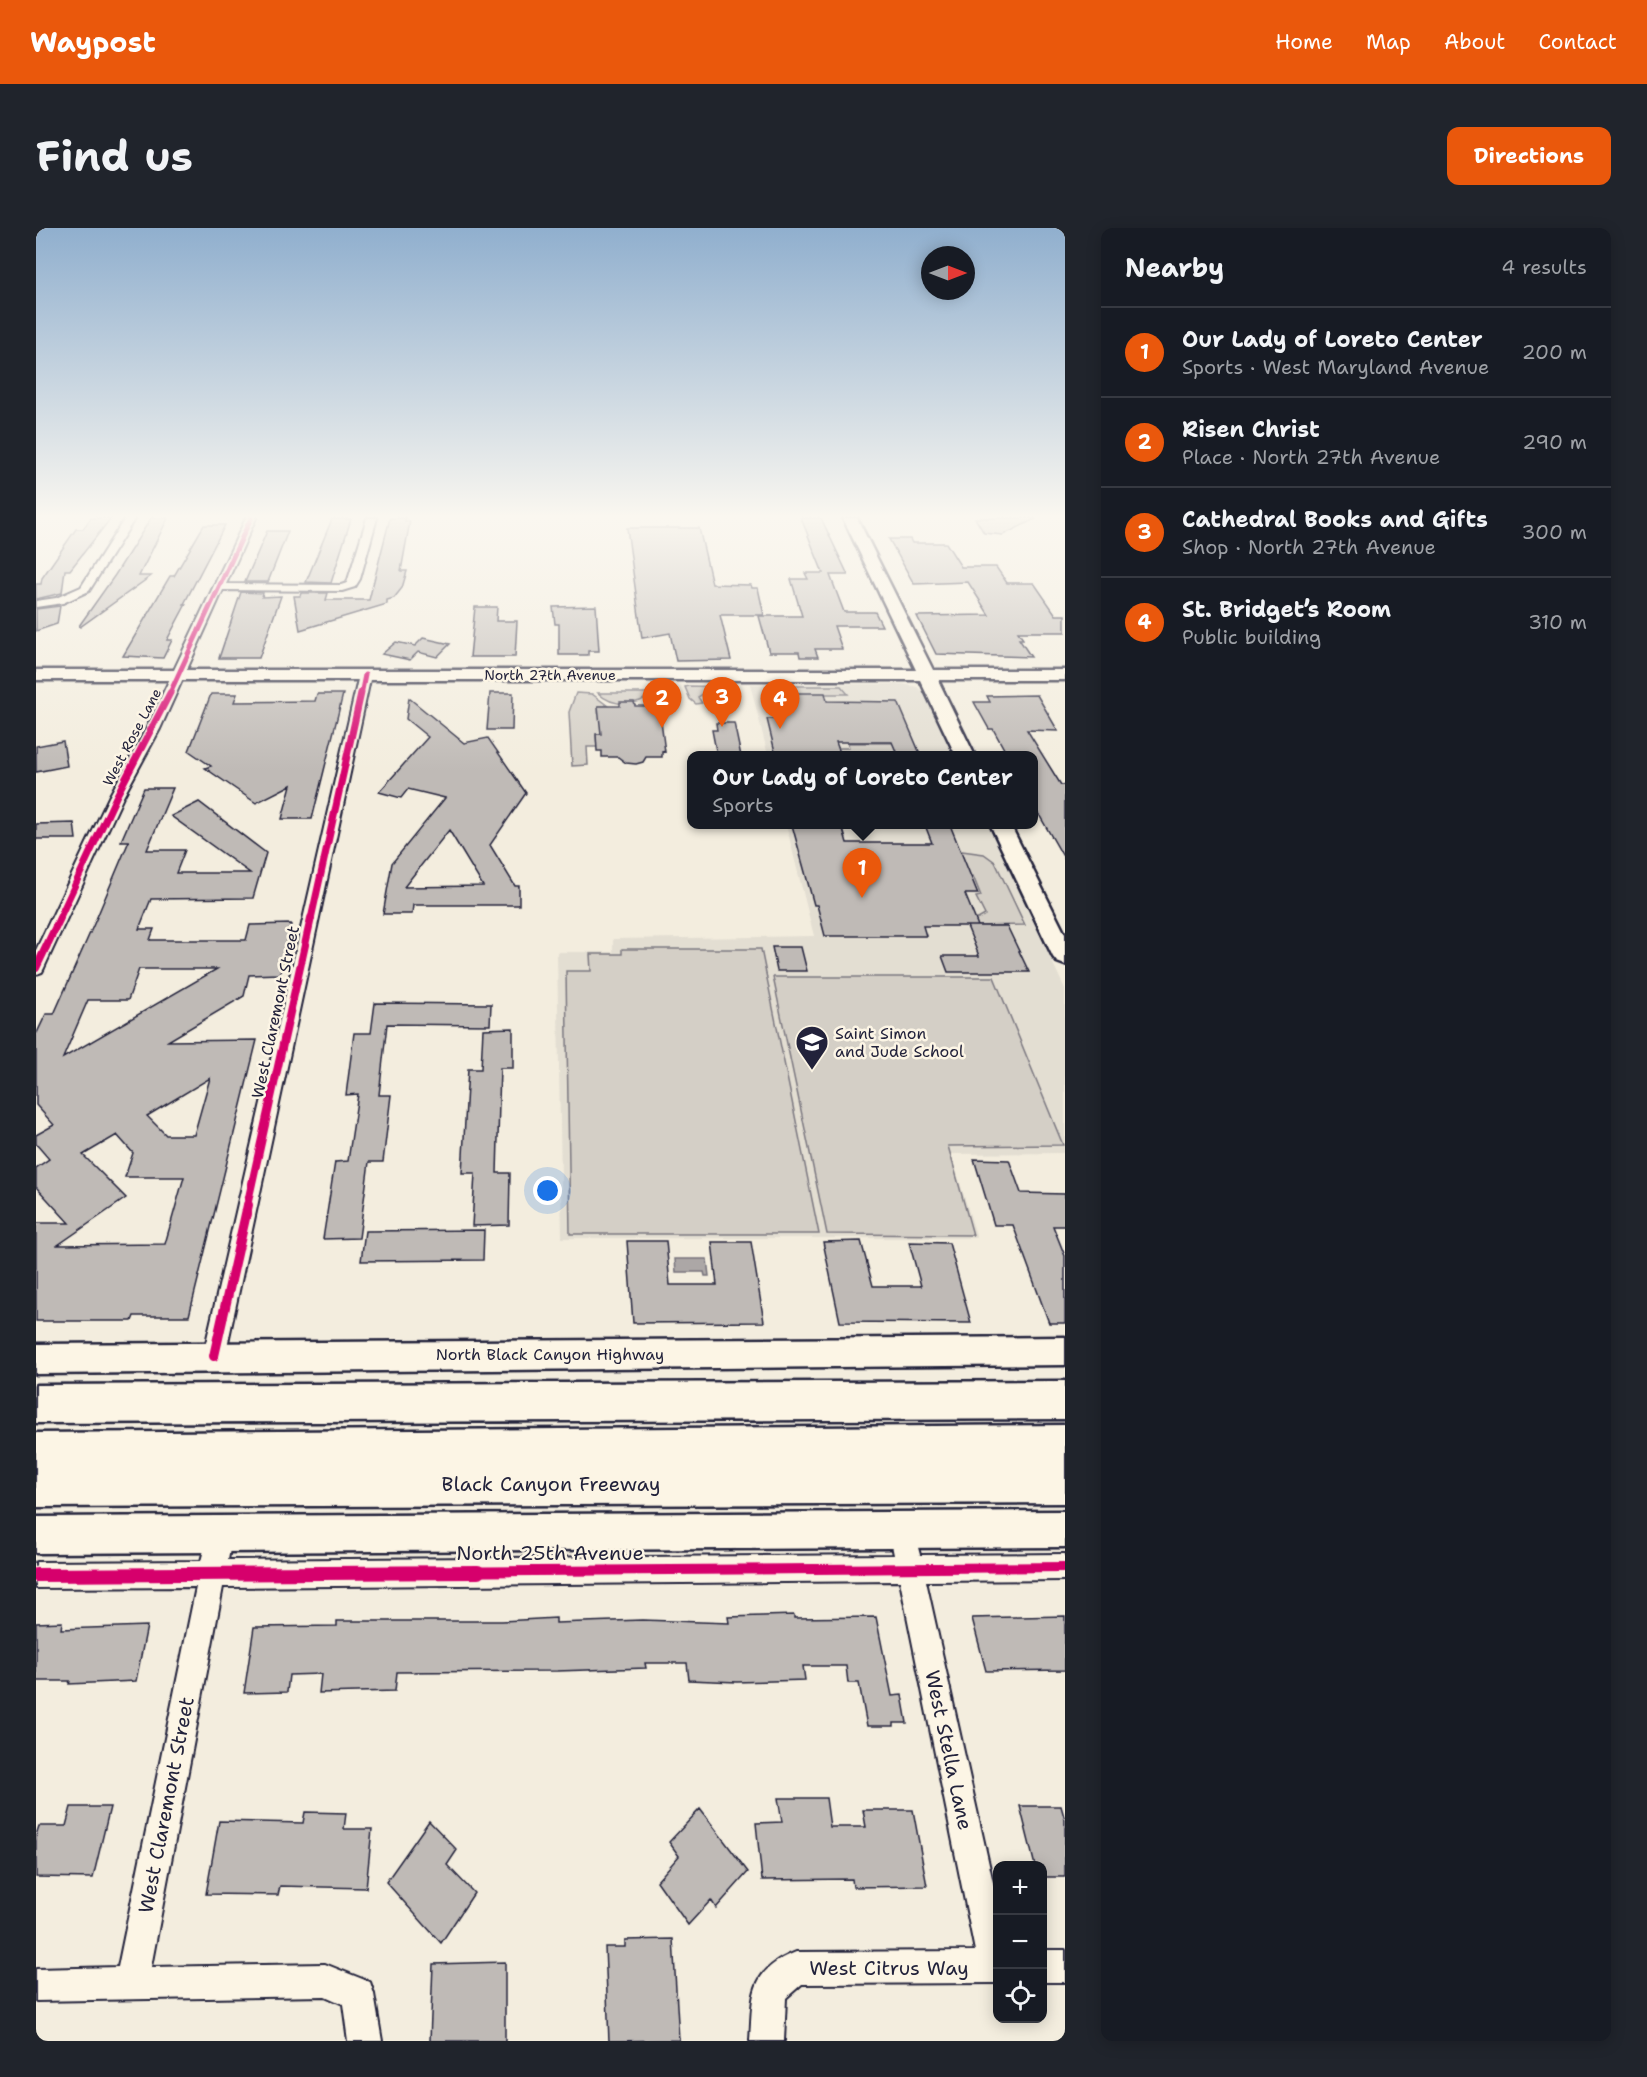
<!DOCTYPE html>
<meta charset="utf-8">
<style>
body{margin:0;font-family:"Shantell Sans",sans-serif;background:#20242c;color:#f1f3f6}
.controls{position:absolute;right:18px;bottom:18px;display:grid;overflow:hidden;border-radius:12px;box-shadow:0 3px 15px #0003}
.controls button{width:54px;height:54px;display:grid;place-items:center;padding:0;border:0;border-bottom:2px solid #363941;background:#171b24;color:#f1f3f6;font:30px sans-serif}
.compass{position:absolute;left:885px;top:18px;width:54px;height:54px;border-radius:50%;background:#171b24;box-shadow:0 3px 15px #0003;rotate:90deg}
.you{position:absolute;left:512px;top:963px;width:21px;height:21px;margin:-15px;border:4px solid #fff;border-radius:50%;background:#1a73e8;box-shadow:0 0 0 9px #1a73e833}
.badge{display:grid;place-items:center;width:39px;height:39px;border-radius:50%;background:#ea580c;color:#fff;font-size:20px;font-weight:700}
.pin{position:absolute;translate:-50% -50px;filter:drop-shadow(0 2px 3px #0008)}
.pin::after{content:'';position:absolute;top:32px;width:21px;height:18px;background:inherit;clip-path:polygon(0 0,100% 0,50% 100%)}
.popup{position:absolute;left:651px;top:523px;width:351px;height:78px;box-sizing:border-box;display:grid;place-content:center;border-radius:12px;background:#171b24;filter:drop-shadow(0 2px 4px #0005);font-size:20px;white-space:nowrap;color:#9ea1a6}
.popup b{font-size:22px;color:#f1f3f6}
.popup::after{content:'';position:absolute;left:50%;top:100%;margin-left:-12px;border:12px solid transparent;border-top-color:#171b24}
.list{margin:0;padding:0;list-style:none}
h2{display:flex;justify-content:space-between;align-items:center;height:78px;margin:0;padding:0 24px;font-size:26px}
h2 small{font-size:20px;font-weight:400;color:#9ea1a6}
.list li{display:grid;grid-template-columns:39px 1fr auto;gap:18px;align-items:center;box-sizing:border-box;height:90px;padding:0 24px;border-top:2px solid #363941}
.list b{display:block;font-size:22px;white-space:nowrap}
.list p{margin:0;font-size:20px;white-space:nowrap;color:#9ea1a6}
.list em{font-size:20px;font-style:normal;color:#9ea1a6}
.icon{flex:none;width:33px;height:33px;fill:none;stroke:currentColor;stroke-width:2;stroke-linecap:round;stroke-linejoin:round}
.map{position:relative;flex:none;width:1029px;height:1813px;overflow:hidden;border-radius:12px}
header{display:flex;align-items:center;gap:36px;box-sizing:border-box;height:84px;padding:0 30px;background:#ea580c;color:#fff}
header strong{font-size:28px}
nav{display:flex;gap:33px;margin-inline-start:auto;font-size:21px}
.intro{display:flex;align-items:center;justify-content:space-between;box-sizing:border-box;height:144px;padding:0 36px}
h1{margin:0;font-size:42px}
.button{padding:15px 27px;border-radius:12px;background:#ea580c;color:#fff;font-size:21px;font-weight:700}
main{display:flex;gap:36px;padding:0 36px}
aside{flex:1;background:#171b24;border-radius:12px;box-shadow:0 3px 15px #0003}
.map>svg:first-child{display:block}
</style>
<header>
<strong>Waypost</strong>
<nav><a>Home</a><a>Map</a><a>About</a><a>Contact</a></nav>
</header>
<div class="intro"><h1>Find us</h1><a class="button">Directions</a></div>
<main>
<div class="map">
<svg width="1029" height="1813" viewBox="0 0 1029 1813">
<rect width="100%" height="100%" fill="#f3edde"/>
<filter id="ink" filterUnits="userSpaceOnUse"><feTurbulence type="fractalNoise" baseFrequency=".0167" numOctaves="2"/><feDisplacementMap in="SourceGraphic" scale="12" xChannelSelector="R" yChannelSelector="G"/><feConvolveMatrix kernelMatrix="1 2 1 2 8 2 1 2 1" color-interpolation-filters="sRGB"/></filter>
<g filter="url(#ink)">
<!-- built -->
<path fill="#e3ded2" d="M714 456H867L881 459 889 466 919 527H732Z
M750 597H952L1029 761V925L915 926 941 1010H526L521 724H577V711L778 708Z"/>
<!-- green -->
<path fill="#d4cfc6" stroke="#7b7880" stroke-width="1.5" d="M653 458 694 459 696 471 692 476H688L686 468 670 464 662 469 666 475 660 476 654 471 649 459Z
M730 458H805L812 466H732Z
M540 465 556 466 572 478H562V485H566L565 506 560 507 561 519H551L552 537 536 538 533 484Z
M562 465H616C603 479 576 479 562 465Z
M812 515H857L862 527H805L802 520H813Z
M926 623 948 626 959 634 989 697 936 698 934 691H942L949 687 940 669 945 668 937 648H928L919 627 926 626Z
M586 721H725L783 1006H534L530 743H555L554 726H586Z
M737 749H958L1027 917 912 918 937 1007 791 1006Z"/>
<!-- water -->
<path fill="#aca7a6" stroke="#75727b" stroke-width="1.5" d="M639 1031H671L673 1048H669L668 1044H640Z"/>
<!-- building -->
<path fill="#bfbab6" stroke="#22223b" stroke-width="1.5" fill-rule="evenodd" d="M55 290H75L34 342H29L26 365 0 371V356H5L6 350 40 301H47Z
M115 290H132L103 348H115L44 399 43 398 79 347Z
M354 290H370L369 293H374L365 343H371L366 360 358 370 351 372V376L264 402 258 368H264L265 365H292L290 372H333Z
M765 290H785L812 347H794L808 384H839L846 398H798L806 421H779L782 429H764L763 424H733L723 388H766L755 351H772L769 345H787Z
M939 290H1001L967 307 948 305Z
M296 291H315L295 355 270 354Z
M168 297H189L148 376H150L131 412H136L127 430 87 428 134 348H138Z
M591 300H663L676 356 715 357 716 360H722L728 387H684L695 432 640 433 634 405 606 410Z
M231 303H252L232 354H209Z
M853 311H874L876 315H910L925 339H960L971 355H998L1020 387H1029V404H982L987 411H983L995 429 900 426 881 388 953 387 932 354 878 356Z
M205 364 227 365 226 369 245 368 223 430H183Z
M24 378 21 396 0 403V381Z
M560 378 563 423H552V427H523V396H519L517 379Z
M439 379H461L460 393H481L479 429H434Z
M387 410 414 416 401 429 382 424 374 432 346 426 360 414 379 418Z
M454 465H477L476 502H451Z
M744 465H789L791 473 862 474 885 528H862L856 514H800L805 528H740L731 491H741L736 472H738L737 468 744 467Z
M175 466H201L198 474 279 473 281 466H307L276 591H246L255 557 220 575 169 540 175 538 153 523Z
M1001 467 1022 503 991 502 1025 557H1029V632L997 576V528H972L957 501H953L938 474H954L951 468Z
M373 470 428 515 452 510 490 565 454 617 479 658H483V677H377L376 686H347L356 635 409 570 372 561 365 570 343 564 392 509 370 491ZM413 602 447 658 368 659Z
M584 474H598L599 478H623L629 524 626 523V529H610L607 534 600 536 590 535 582 529H566V523H561L560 506H565L562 478H584Z
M680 495H698L705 528H681L676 502H681Z
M27 513 31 538 0 544V518Z
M108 560H137L111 622H149L140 645H214L135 588 163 574 230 625 217 670 115 671 103 701H118L114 712H210L214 697 255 696 244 746 213 747 208 768 132 813 221 812 153 1088H98L96 1093H0V995H33L0 959V940L13 931 0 916V907L18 897 0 877V807L10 786H18L61 689 93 613H85ZM103 741H181L27 830 52 772H92ZM174 850 158 907H130L111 888ZM81 907 97 925 89 949H148L129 1016 22 1017 90 970 47 927Z
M38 595 40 611H0V596Z
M756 597H799L800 601H807L811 615H896L889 597H914L942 666H929L942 698H887L890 708H789L781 677H778Z
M931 698H971L993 744H912L906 728H943Z
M736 719H765L771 743H741Z
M339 775 455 776 454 797 351 796 343 867H355L347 934H333L323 1010 287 1011 299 934 312 933 322 866 310 867 318 805H335Z
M477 800V840H464L461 945H474L473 997 436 998 439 945H426L432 841H445L447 801Z
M938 931 973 932 985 965 1029 966V998H1017L1029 1028V1095H1013L977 997H958Z
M448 1002 447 1032 325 1033 329 1003Z
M591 1013H630L634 1057H681L676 1014H715L728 1094 597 1095Z
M825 1013 837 1058H885L873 1014 913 1015 935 1095 804 1094 787 1014Z
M758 1387V1390L840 1389 856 1468 866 1467 871 1495H858V1498H831L823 1455H812L810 1438H767L769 1452 701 1454 653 1452 651 1435H609L610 1440 521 1443 361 1444 359 1463 283 1465 285 1446 253 1447 251 1464 208 1465 218 1399 301 1398V1393H466L520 1390V1395L606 1392 693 1395 692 1389Z
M1029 1388V1442L950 1443 936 1390Z
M26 1394 25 1401 111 1398 100 1453 33 1456 34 1453H0V1395Z
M742 1570H790L794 1599H830L827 1582H877L891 1658 817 1659 816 1651 726 1652 720 1595 746 1594Z
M984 1578H1025L1029 1592V1649H1006V1638H999Z
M35 1579H74L57 1650 0 1649V1607L3 1598H30Z
M664 1581 712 1644 680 1680 675 1672 652 1697 621 1653 643 1628 633 1614Z
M269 1584 310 1585 308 1601H336L330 1660 244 1658 242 1667 170 1666 183 1593 267 1595Z
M393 1593 421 1622 411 1637 438 1665 405 1715 350 1654Z
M637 1711 643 1812 573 1813 569 1719H589V1712Z
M469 1734V1813H394L397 1736Z"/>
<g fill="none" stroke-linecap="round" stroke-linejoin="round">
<!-- street casing -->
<g stroke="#22223b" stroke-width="4">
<path id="street" d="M89 290H99L53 363 27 375 0 379V373L20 370 45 359Z
M210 290H220L190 356 305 357 311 355 331 290H341L324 351 319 359 306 363 187 362 124 501 87 569 8 740 6 744 0 746V722L73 569 110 501Z
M329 443 335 447 189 1128 186 1135 178 1139 170 1135 167 1128 323 447Z
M866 1289 875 1293 884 1327 1029 1326V1352L890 1353 962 1677V1755L766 1756 750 1770 748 1813H714C717 1769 712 1743 760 1724L939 1723 864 1353 187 1359 115 1739 289 1736 334 1754 338 1766 346 1813H312L307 1776 289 1768 0 1773V1741L82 1739 160 1359 0 1360V1334L165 1333 175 1296 184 1292 193 1296 197 1305 192 1332 858 1327 853 1302 857 1293Z
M1006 1722H1029V1754H1006Z"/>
</g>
<!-- secondary casing -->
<g stroke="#22223b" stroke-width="5">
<path id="secondary" d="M807 290H821L897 442H1029V452H902L939 528H920L884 452H0V442H880Z
M954 596H974L1029 706V737L1021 734 1017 729Z
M1029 1109V1137L0 1146V1116Z
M1029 1283V1319L0 1325V1289Z"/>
</g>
<!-- highway casing -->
<g stroke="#22223b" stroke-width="5">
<path id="highway" d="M1029 1153V1191L0 1195V1157Z
M1029 1197V1275L0 1279V1205Z"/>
</g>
<!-- street -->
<use href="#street" fill="#fcf5e5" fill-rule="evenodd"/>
<!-- secondary -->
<use href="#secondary" fill="#fcf5e5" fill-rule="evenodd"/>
<!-- highway -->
<use href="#highway" fill="#fcf5e5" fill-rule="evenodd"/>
<!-- cycleway-far4 casing -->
<g stroke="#fcf5e5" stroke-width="8">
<path id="cycleway-far4" d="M133 467 215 290
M325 467 329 447"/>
</g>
<!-- cycleway-far3 casing -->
<g stroke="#fcf5e5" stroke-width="10">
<path id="cycleway-far3" d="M23 691 80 569 134 465
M275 691 325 465"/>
</g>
<!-- cycleway-far2 casing -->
<g stroke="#fcf5e5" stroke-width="12">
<path id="cycleway-far2" d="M0 740 24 690
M211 978 275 690"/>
</g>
<!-- cycleway-far1 casing -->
<g stroke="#fcf5e5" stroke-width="14">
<path id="cycleway-far1" d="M178 1128 212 977
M249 1345 1029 1339"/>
</g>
<!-- cycleway casing -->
<g stroke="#fcf5e5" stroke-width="17">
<path id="cycleway" d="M0 1347 442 1344"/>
</g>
<!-- cycleway-far4 -->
<use href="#cycleway-far4" stroke="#d6006c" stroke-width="5"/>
<!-- cycleway-far3 -->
<use href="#cycleway-far3" stroke="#d6006c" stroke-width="7"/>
<!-- cycleway-far2 -->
<use href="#cycleway-far2" stroke="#d6006c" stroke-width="8"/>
<!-- cycleway-far1 -->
<use href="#cycleway-far1" stroke="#d6006c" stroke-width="10"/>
<!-- cycleway -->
<use href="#cycleway" stroke="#d6006c" stroke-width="14"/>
</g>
</g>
<!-- sky -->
<linearGradient id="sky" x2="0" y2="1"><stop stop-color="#90afce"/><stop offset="0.53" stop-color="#faf7f0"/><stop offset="1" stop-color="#faf7f0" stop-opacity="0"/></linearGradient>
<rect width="1029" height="544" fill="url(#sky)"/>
<!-- icons -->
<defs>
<g id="school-pin" transform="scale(1.725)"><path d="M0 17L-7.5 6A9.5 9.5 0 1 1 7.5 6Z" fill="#22223b" stroke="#fcf5e5"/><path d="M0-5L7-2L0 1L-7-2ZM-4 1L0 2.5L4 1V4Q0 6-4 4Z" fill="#fff"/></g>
</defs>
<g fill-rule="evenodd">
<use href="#school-pin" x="776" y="814"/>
</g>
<g text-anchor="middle" stroke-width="5" stroke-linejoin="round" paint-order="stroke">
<!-- far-street labels -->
<g font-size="14" fill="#22223b" stroke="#fcf5e5">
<text x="514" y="452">North 27th Avenue</text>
<text transform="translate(96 509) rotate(-62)" y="5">West Rose Lane</text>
</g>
<!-- street labels -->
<g font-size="16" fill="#22223b" stroke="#fcf5e5">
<text transform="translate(239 784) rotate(-78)" y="6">West Claremont Street</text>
<text x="514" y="1132">North Black Canyon Highway</text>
</g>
<!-- poi labels -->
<g font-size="16" fill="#22223b" stroke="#fcf5e5" text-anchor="start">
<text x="799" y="811">Saint Simon<tspan x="799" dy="18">and Jude School</tspan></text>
</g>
<!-- near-street labels -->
<g font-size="20" fill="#22223b" stroke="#fcf5e5">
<text x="515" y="1263">Black Canyon Freeway</text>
<text x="514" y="1332">North 25th Avenue</text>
<text transform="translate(913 1522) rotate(78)" y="7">West Stella Lane</text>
<text transform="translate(130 1577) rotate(-79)" y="7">West Claremont Street</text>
<text x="853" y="1747">West Citrus Way</text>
</g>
</g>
</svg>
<div class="controls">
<button>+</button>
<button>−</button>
<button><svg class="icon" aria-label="locate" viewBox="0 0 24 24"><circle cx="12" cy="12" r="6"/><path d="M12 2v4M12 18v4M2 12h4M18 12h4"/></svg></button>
</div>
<svg class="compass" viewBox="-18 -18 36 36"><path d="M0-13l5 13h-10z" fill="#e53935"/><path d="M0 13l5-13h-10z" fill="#9ea1a6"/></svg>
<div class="you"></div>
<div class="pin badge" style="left:826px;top:670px">1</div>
<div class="popup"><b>Our Lady of Loreto Center</b>Sports</div>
<div class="pin badge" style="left:626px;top:500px">2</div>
<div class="pin badge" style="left:686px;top:499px">3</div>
<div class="pin badge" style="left:744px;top:501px">4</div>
</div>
<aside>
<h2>Nearby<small>4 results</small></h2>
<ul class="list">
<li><span class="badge">1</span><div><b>Our Lady of Loreto Center</b><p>Sports · West Maryland Avenue</p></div><em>200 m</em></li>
<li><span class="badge">2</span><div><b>Risen Christ</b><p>Place · North 27th Avenue</p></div><em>290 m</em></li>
<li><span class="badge">3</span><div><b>Cathedral Books and Gifts</b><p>Shop · North 27th Avenue</p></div><em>300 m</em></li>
<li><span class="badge">4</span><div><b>St. Bridget’s Room</b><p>Public building</p></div><em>310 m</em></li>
</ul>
</aside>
</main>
